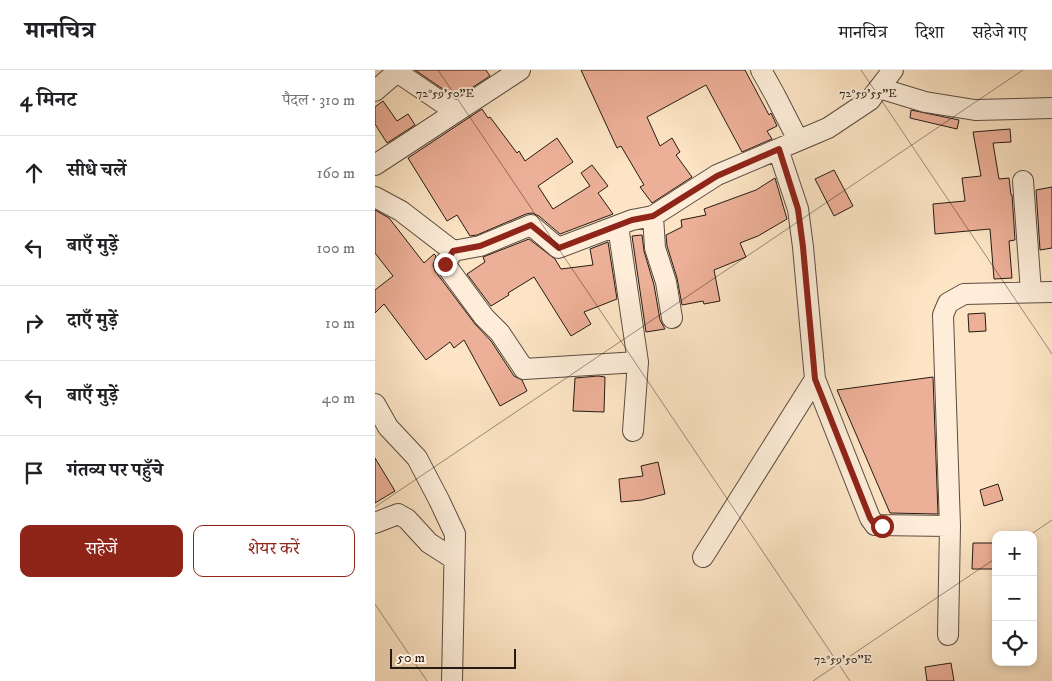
<!DOCTYPE html>
<html lang="hi">
<meta charset="utf-8">
<style>
body{margin:0;font-family:"IM FELL DW Pica","Noto Serif Devanagari",serif;background:#f6f6f6;color:#202124}
.controls{position:absolute;right:15px;bottom:15px;display:grid;overflow:hidden;border-radius:10px;box-shadow:0 2px 8px #0003}
.controls button{width:45px;height:45px;display:grid;place-items:center;padding:0;border:0;border-bottom:1px solid #e0e0e0;background:#fff;color:#202124;font:25px sans-serif}
.scale{position:absolute;left:15px;bottom:12px;width:126px;box-sizing:border-box;padding-left:5px;border:2px solid #251b14;border-top:0;font-size:14px;line-height:18px;white-space:nowrap;color:#251b14;-webkit-text-stroke:4px #fdedd9;paint-order:stroke}
.stop{position:absolute;width:15px;height:15px;margin:-11px;border:4px solid #8f2418;border-radius:50%;background:#fff}
.stop.end{background:#8f2418;border-color:#fff;box-shadow:0 1px 5px #0008}
.list{margin:0;padding:0;list-style:none}
h2{display:flex;justify-content:space-between;align-items:center;height:65px;margin:0;padding:0 20px;font-size:21px}
h2 small{font-size:16px;font-weight:400;color:#757577}
.list li{display:grid;grid-template-columns:32px 1fr auto;gap:15px;align-items:center;box-sizing:border-box;height:75px;padding:0 20px;border-top:1px solid #e0e0e0}
.list b{display:block;font-size:19px;white-space:nowrap}
.list em{font-size:16px;font-style:normal;color:#757577}
.actions{display:flex;gap:10px;padding:15px 20px}
.actions a{flex:1;padding:11px 0;border:1px solid #8f2418;border-radius:10px;text-align:center;font-size:18px;color:#8f2418}
.actions .main{background:#8f2418;color:#fff}
.icon{flex:none;width:28px;height:28px;fill:none;stroke:currentColor;stroke-width:2;stroke-linecap:round;stroke-linejoin:round}
.map{position:relative;flex:none;width:677px;height:611px;overflow:hidden}
header{display:flex;align-items:center;gap:30px;box-sizing:border-box;height:70px;padding:0 25px;background:#fff;border-bottom:1px solid #e0e0e0}
header strong{font-size:24px}
nav{display:flex;gap:28px;margin-inline-start:auto;font-size:18px}
main{display:flex}
aside{flex:1;background:#fff}
.map>svg:first-child{display:block}
</style>
<header>
<strong>मानचित्र</strong>
<nav><a>मानचित्र</a><a>दिशा</a><a>सहेजे गए</a></nav>
</header>
<main>
<aside>
<h2>4 मिनट<small>पैदल · 310 m</small></h2>
<ul class="list">
<li><svg class="icon" aria-label="ahead" viewBox="0 0 24 24"><path d="M12 20V5M6 11l6-6 6 6"/></svg><div><b>सीधे चलें</b></div><em>160 m</em></li>
<li><svg class="icon" aria-label="left" viewBox="0 0 24 24"><path d="M17 20v-9H6M10 6l-5 5 5 5"/></svg><div><b>बाएँ मुड़ें</b></div><em>100 m</em></li>
<li><svg class="icon" aria-label="right" viewBox="0 0 24 24"><path d="M7 20v-9h11M14 6l5 5-5 5"/></svg><div><b>दाएँ मुड़ें</b></div><em>10 m</em></li>
<li><svg class="icon" aria-label="left" viewBox="0 0 24 24"><path d="M17 20v-9H6M10 6l-5 5 5 5"/></svg><div><b>बाएँ मुड़ें</b></div><em>40 m</em></li>
<li><svg class="icon" aria-label="arrive" viewBox="0 0 24 24"><path d="M6 21V4h12l-3 4 3 4H6"/></svg><div><b>गंतव्य पर पहुँचे</b></div></li>
</ul>
<div class="actions"><a class="main">सहेजें</a><a>शेयर करें</a></div>
</aside>
<div class="map">
<svg width="677" height="611" viewBox="0 0 677 611">
<rect width="100%" height="100%" fill="#fce4c4"/>
<filter id="stains"><feTurbulence type="fractalNoise" baseFrequency=".004" numOctaves="4"/><feColorMatrix values="0 0 0 0 .2 0 0 0 0 .09 0 0 0 0 .02 0 0 0 .5 -.17"/></filter>
<radialGradient id="worn" r=".72"><stop offset=".6" stop-color="#630" stop-opacity="0"/><stop offset="1" stop-color="#630" stop-opacity=".3"/></radialGradient>
<!-- building -->
<path fill="#ecaf97" stroke="#251b14" d="M40 0H111L115 6 81 28Z
M206 0H370L394 45 396 43 402 56 392 61 397 69 367 82 331 15 272 47 285 76 297 68 305 82 301 85 317 107 277 133 265 117 269 115 246 76 242 78Z
M8 31 22 51 33 44 40 55 12 73 0 54V37Z
M107 39 113 48 115 47 142 83 144 81 150 91 182 68 198 92 163 116 178 139 215 116 206 103 217 95 233 116 223 123 238 144 185 164 164 146 157 143 151 144 102 165 95 166 82 145 72 151 33 88Z
M536 40 584 50 582 59 535 48Z
M635 59 636 72 618 73 624 109 634 108 636 125H637L640 170 634 171 637 208 619 209 615 159 560 164 558 134 590 131 587 108 606 106 598 62Z
M459 100 478 136 459 146 440 109Z
M400 108 412 149 383 166 365 173 371 187 339 200 345 231 329 234 328 231 307 235 302 208 292 176 291 165 307 157 306 150 331 145 329 139 381 120Z
M677 117V178L665 180 661 120Z
M0 140 14 148 49 193 59 184 61 186 58 195 60 201 100 254 116 271 139 306 147 310 152 321 125 336 89 270 79 278 75 272 51 290 9 234 0 243V220L18 206 0 183Z
M267 165 269 181 279 215 285 250 290 259 271 262 257 166Z
M154 169 180 189 186 199 218 195 215 179 233 172 242 229 209 242 216 254 196 266 159 207 133 223 134 225 116 236 92 204 110 192 108 187Z
M610 243 611 261 594 262 593 244Z
M223 306 230 307 229 342 198 341 200 308Z
M558 307 563 444 515 443 462 320Z
M0 388 20 421 0 433Z
M283 392 290 424 267 430 246 432 244 409 268 406 266 396Z
M623 414 628 430 609 436 605 420Z
M598 473H620L619 499H597Z
M576 593 579 611H552L550 597Z"/>
<g fill="none" stroke-linecap="round" stroke-linejoin="round">
<!-- minor casing -->
<g stroke="#5b4d40" stroke-width="22">
<path id="minor" d="M23 0 22 2 81 42
M386 0 400 25 423 70
M504 18 550 32 600 40 677 38
M0 21 22 2
M0 95 145 0
M648 111 656 222
M0 127 26 141 78 181 105 176 156 155 183 178 257 150 278 146 342 105 453 58 495 30 518 0
M278 146 280 178 291 212 297 248
M243 156 263 292 258 361
M78 181 70 194 109 247 125 263 149 299 263 292
M440 309 495 448 500 455 575 456
M0 334 13 357 42 388 64 430 80 464 77 611
M0 453 23 444 32 449 54 473 79 489
M328 487 440 309 428 177 423 139 403 79
M573 565 575 456 568 245 573 233 589 224 677 222"/>
</g>
<!-- minor -->
<use href="#minor" stroke="#fdedd9" stroke-width="20"/>
</g>
<g fill="none" stroke-linecap="round" stroke-linejoin="round">
<!-- route -->
<path stroke="#8f2418" stroke-width="6" d="M70 194 78 181 105 176 156 155 184 178 257 150 278 146 342 106 404 79 423 139 428 177 440 309 495 448 500 455 507 456"/>
</g>
<!-- ticks -->
<path fill="none" stroke="#251b14" stroke-width="1" stroke-opacity="0.45" d="M63 0 475 611M486 0 677 284M0 437 648 0M655 465 677 450M0 534 52 611M438 611 621 488"/>
<g font-size="12" text-anchor="middle" fill="#251b14" stroke="#fdedd9" stroke-width="4" stroke-linejoin="round" paint-order="stroke">
<text x="70" y="27">72°59'50"E</text>
<text x="493" y="27">72°59'55"E</text>
<text x="468" y="593">72°59'50"E</text>
</g>
<rect width="100%" height="100%" filter="url(#stains)"/>
<rect width="100%" height="100%" fill="url(#worn)"/>
</svg>
<div class="controls">
<button>+</button>
<button>−</button>
<button><svg class="icon" aria-label="locate" viewBox="0 0 24 24"><circle cx="12" cy="12" r="6"/><path d="M12 2v4M12 18v4M2 12h4M18 12h4"/></svg></button>
</div>
<div class="scale">50 m</div>
<div class="stop" style="left:507px;top:456px"></div>
<div class="stop end" style="left:70px;top:194px"></div>
</div>
</main>
